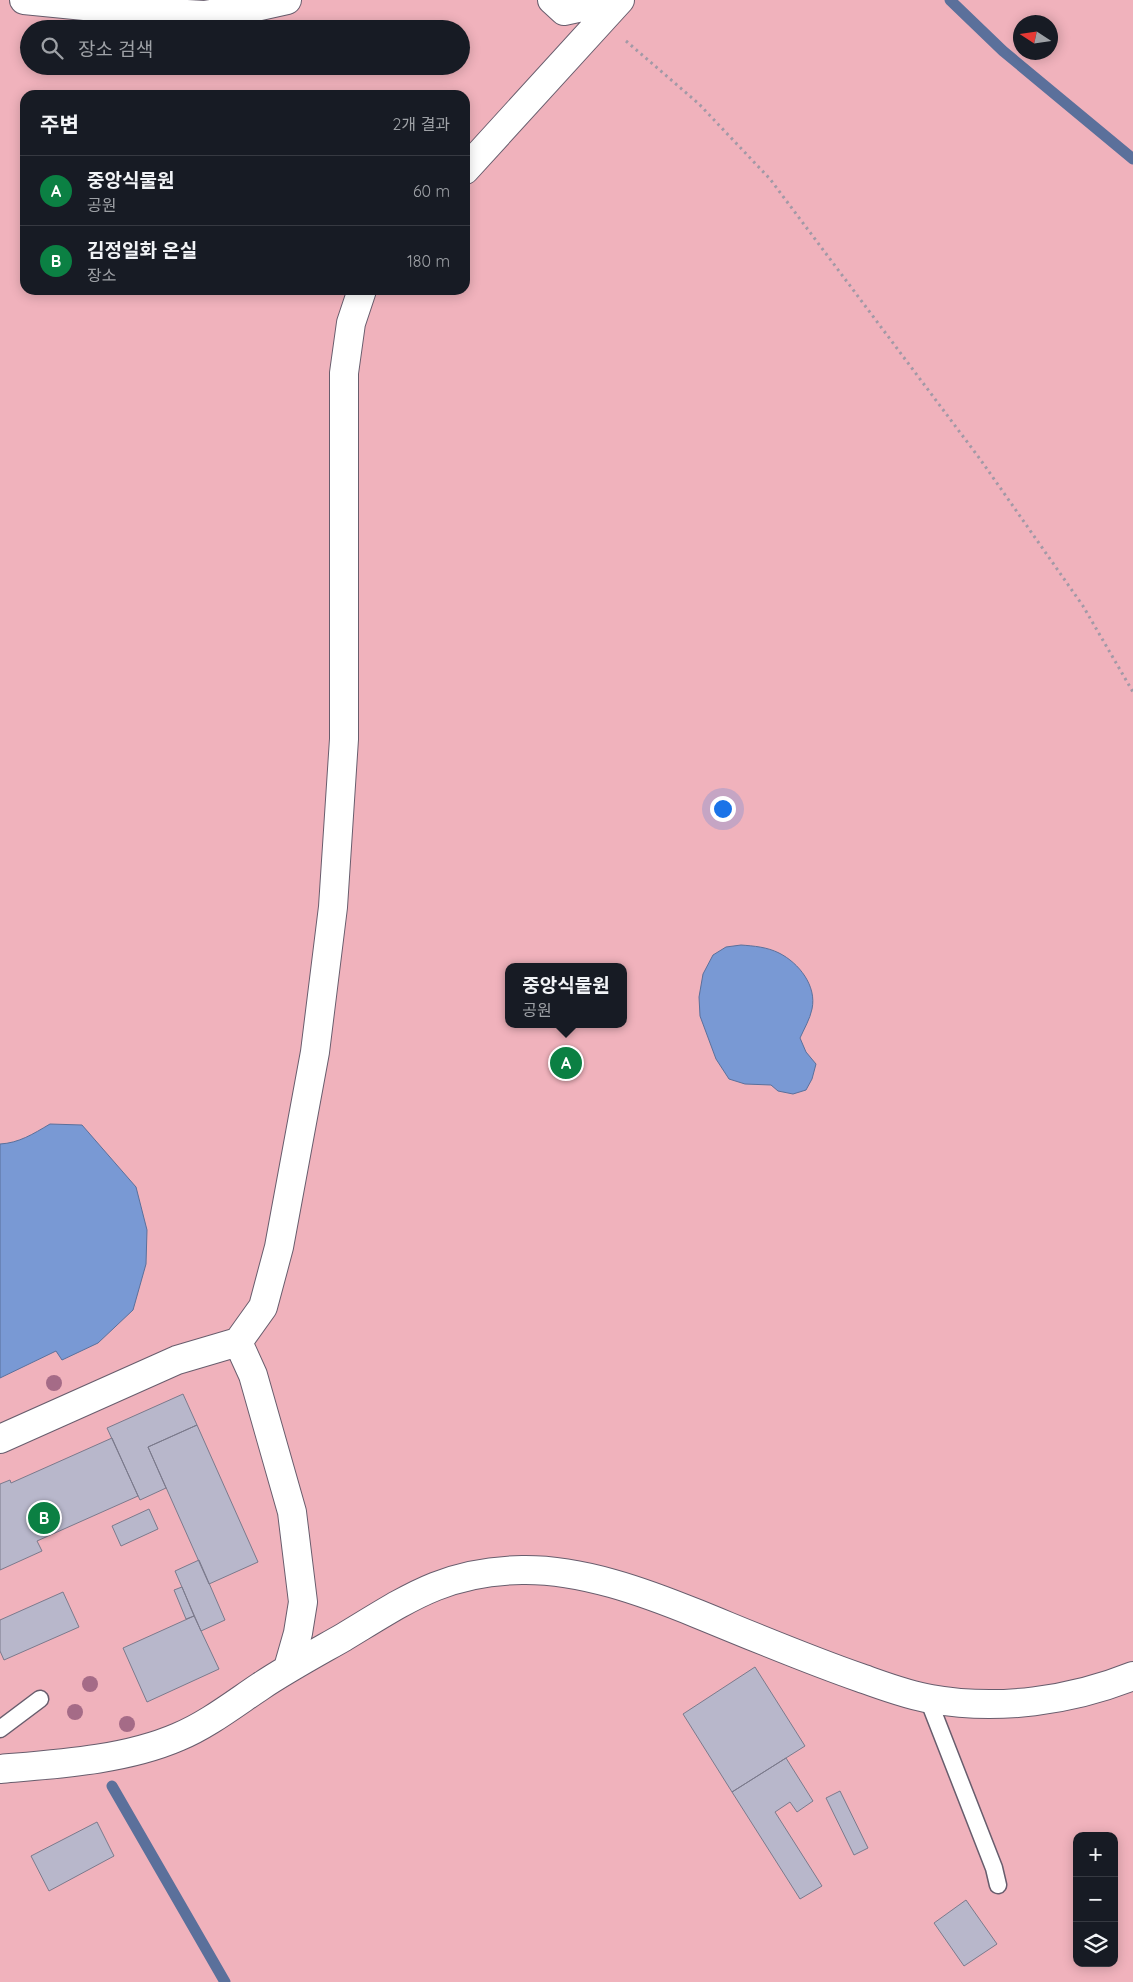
<!DOCTYPE html>
<html lang="ko">
<meta charset="utf-8">
<style>
body{margin:0;font-family:Quicksand,"Noto Sans KR",sans-serif;background:#20242c;color:#f1f3f6}
.controls{position:absolute;right:15px;bottom:15px;display:grid;overflow:hidden;border-radius:10px;box-shadow:0 2px 12px #0003}
.controls button{width:45px;height:45px;display:grid;place-items:center;padding:0;border:0;border-bottom:1px solid #363941;background:#171b24;color:#f1f3f6;font:25px sans-serif}
.compass{position:absolute;left:1013px;top:15px;width:45px;height:45px;border-radius:50%;background:#171b24;box-shadow:0 2px 12px #0003;rotate:282deg}
.you{position:absolute;left:722px;top:808px;width:18px;height:18px;margin:-12px;border:4px solid #fff;border-radius:50%;background:#1a73e8;box-shadow:0 0 0 8px #1a73e833}
.badge{display:grid;place-items:center;width:32px;height:32px;border-radius:50%;background:#0b8043;color:#fff;font-size:16px;font-weight:700}
.pin{position:absolute;translate:-50% -50%;border:2px solid #fff;box-shadow:0 1px 5px #0006}
.popup{position:absolute;left:505px;top:963px;width:122px;height:65px;box-sizing:border-box;display:grid;place-content:center;border-radius:10px;background:#171b24;filter:drop-shadow(0 1px 4px #0005);font-size:16px;white-space:nowrap;color:#9ea1a6}
.popup b{font-size:19px;color:#f1f3f6}
.popup::after{content:'';position:absolute;left:50%;top:100%;margin-left:-10px;border:10px solid transparent;border-top-color:#171b24}
.list{margin:0;padding:0;list-style:none}
h2{display:flex;justify-content:space-between;align-items:center;height:65px;margin:0;padding:0 20px;font-size:21px}
h2 small{font-size:16px;font-weight:400;color:#9ea1a6}
.list li{display:grid;grid-template-columns:32px 1fr auto;gap:15px;align-items:center;box-sizing:border-box;height:70px;padding:0 20px;border-top:1px solid #363941}
.list b{display:block;font-size:19px;white-space:nowrap}
.list p{margin:0;font-size:16px;white-space:nowrap;color:#9ea1a6}
.list em{font-size:16px;font-style:normal;color:#9ea1a6}
.icon{flex:none;width:28px;height:28px;fill:none;stroke:currentColor;stroke-width:2;stroke-linecap:round;stroke-linejoin:round}
.map{position:relative;flex:none;width:1133px;height:1982px;overflow:hidden}
.search{position:absolute;background:#171b24;box-shadow:0 2px 12px #0003;left:20px;top:20px;width:450px;height:55px;display:flex;align-items:center;gap:12px;box-sizing:border-box;padding:0 18px;border-radius:28px;color:#9ea1a6;font-size:19px}
.panel{position:absolute;background:#171b24;box-shadow:0 2px 12px #0003;left:20px;top:90px;width:450px;height:205px;border-radius:15px}
.map>svg:first-child{display:block}
</style>
<div class="map">
<svg width="1133" height="1982" viewBox="0 0 1133 1982">
<rect width="100%" height="100%" fill="#f2e6f8"/>
<!-- green -->
<path fill="#f0b2bc" fill-rule="evenodd" d="M0 0H1133V1982H0ZM1020 22H1050V52H1020ZM29 29H461V66H29ZM25 95H465V290H25ZM508 967H624V1024H508ZM1077 1836H1114V1963H1077Z"/>
<!-- water -->
<path fill="#7999d4" stroke="#5b709b" d="M741 945C754 946 767 947 779 953 799 963 817 986 812 1009 810 1019 804 1029 800 1038L806 1052 816 1064 812 1079 806 1090 793 1094 778 1091 771 1085 745 1084 729 1079 716 1059 700 1016 699 997 703 974 713 955 726 947Z
M50 1124 82 1125 136 1187 147 1230 146 1264 133 1310 98 1343 62 1360 56 1351 0 1378V1144C19 1143 33 1134 50 1124Z"/>
<g fill="none" stroke-linecap="round" stroke-linejoin="round">
<!-- stream -->
<path stroke="#5b709b" stroke-width="11" d="M950 0 1003 51 1133 159
M112 1786 225 1982"/>
</g>
<!-- building -->
<path fill="#b8b7cb" stroke="#7b7a8c" d="M183 1394 197 1425 148 1447 166 1488 140 1500 107 1428Z
M197 1425 258 1562 209 1584 148 1447Z
M112 1438 138 1496 37 1541 42 1551 0 1570V1484L10 1480 11 1483Z
M149 1509 158 1529 121 1546 112 1526Z
M199 1560 225 1620 201 1631 175 1571Z
M182 1587 194 1616 186 1619 174 1590Z
M63 1592 79 1627 4 1660 0 1651V1620Z
M194 1616 219 1669 147 1702 123 1648Z
M755 1667 805 1746 732 1792 683 1714Z
M786 1758 813 1801 797 1812 790 1802 775 1812 822 1886 800 1899 732 1792Z
M840 1791 868 1848 854 1855 826 1798Z
M97 1822 114 1856 49 1891 31 1856Z
M966 1900 997 1944 964 1966 934 1923Z"/>
<g fill="none" stroke-linecap="round" stroke-linejoin="round">
<!-- service casing -->
<g stroke="#685d6d" stroke-width="19">
<path id="service" d="M928 1699 994 1868 998 1885
M0 1729 40 1699"/>
</g>
<!-- minor casing -->
<g stroke="#685d6d" stroke-width="30">
<path id="minor" d="M24 0 135 11 204 15 251 8 287 0
M552 0 564 11 587 6 588 0
M465 170 620 0
M0 1439 177 1360 238 1342
M288 1668 298 1633 303 1602 292 1512 253 1375 238 1342 263 1307 279 1247 315 1052 333 907 344 739V373L351 323 362 290
M0 1769C58 1764 125 1760 178 1737 207 1725 234 1704 261 1686 288 1668 316 1653 344 1637 407 1599 445 1571 522 1570 581 1569 644 1592 698 1614 752 1636 806 1659 861 1678 884 1686 907 1695 931 1699 998 1711 1071 1701 1133 1676"/>
</g>
<!-- path -->
<path stroke="#a299a6" stroke-width="3" stroke-dasharray="2.5 4" stroke-linecap="butt" d="M626 41 699 104 770 179 980 459 1083 606 1133 692"/>
<!-- service -->
<use href="#service" stroke="#fff" stroke-width="16"/>
<!-- minor -->
<use href="#minor" stroke="#fff" stroke-width="28"/>
</g>
<!-- trees -->
<g fill="#a56b87">
<circle cx="54" cy="1383" r="8"/>
<circle cx="90" cy="1684" r="8"/>
<circle cx="75" cy="1712" r="8"/>
<circle cx="127" cy="1724" r="8"/>
</g>
</svg>
<div class="controls">
<button>+</button>
<button>−</button>
<button><svg class="icon" aria-label="layers" viewBox="0 0 24 24"><path d="M12 4l9 5-9 5-9-5zM3 14l9 5 9-5"/></svg></button>
</div>
<svg class="compass" viewBox="-18 -18 36 36"><path d="M0-13l5 13h-10z" fill="#e53935"/><path d="M0 13l5-13h-10z" fill="#9ea1a6"/></svg>
<div class="you"></div>
<div class="pin badge" style="left:566px;top:1063px">A</div>
<div class="popup"><b>중앙식물원</b>공원</div>
<div class="pin badge" style="left:44px;top:1518px">B</div>
<div class="search"><svg class="icon" aria-label="search" viewBox="0 0 24 24"><circle cx="10" cy="10" r="6"/><path d="M15 15l6 6"/></svg>장소 검색</div>
<section class="panel">
<h2>주변<small>2개 결과</small></h2>
<ul class="list">
<li><span class="badge">A</span><div><b>중앙식물원</b><p>공원</p></div><em>60 m</em></li>
<li><span class="badge">B</span><div><b>김정일화 온실</b><p>장소</p></div><em>180 m</em></li>
</ul>
</section>
</div>
